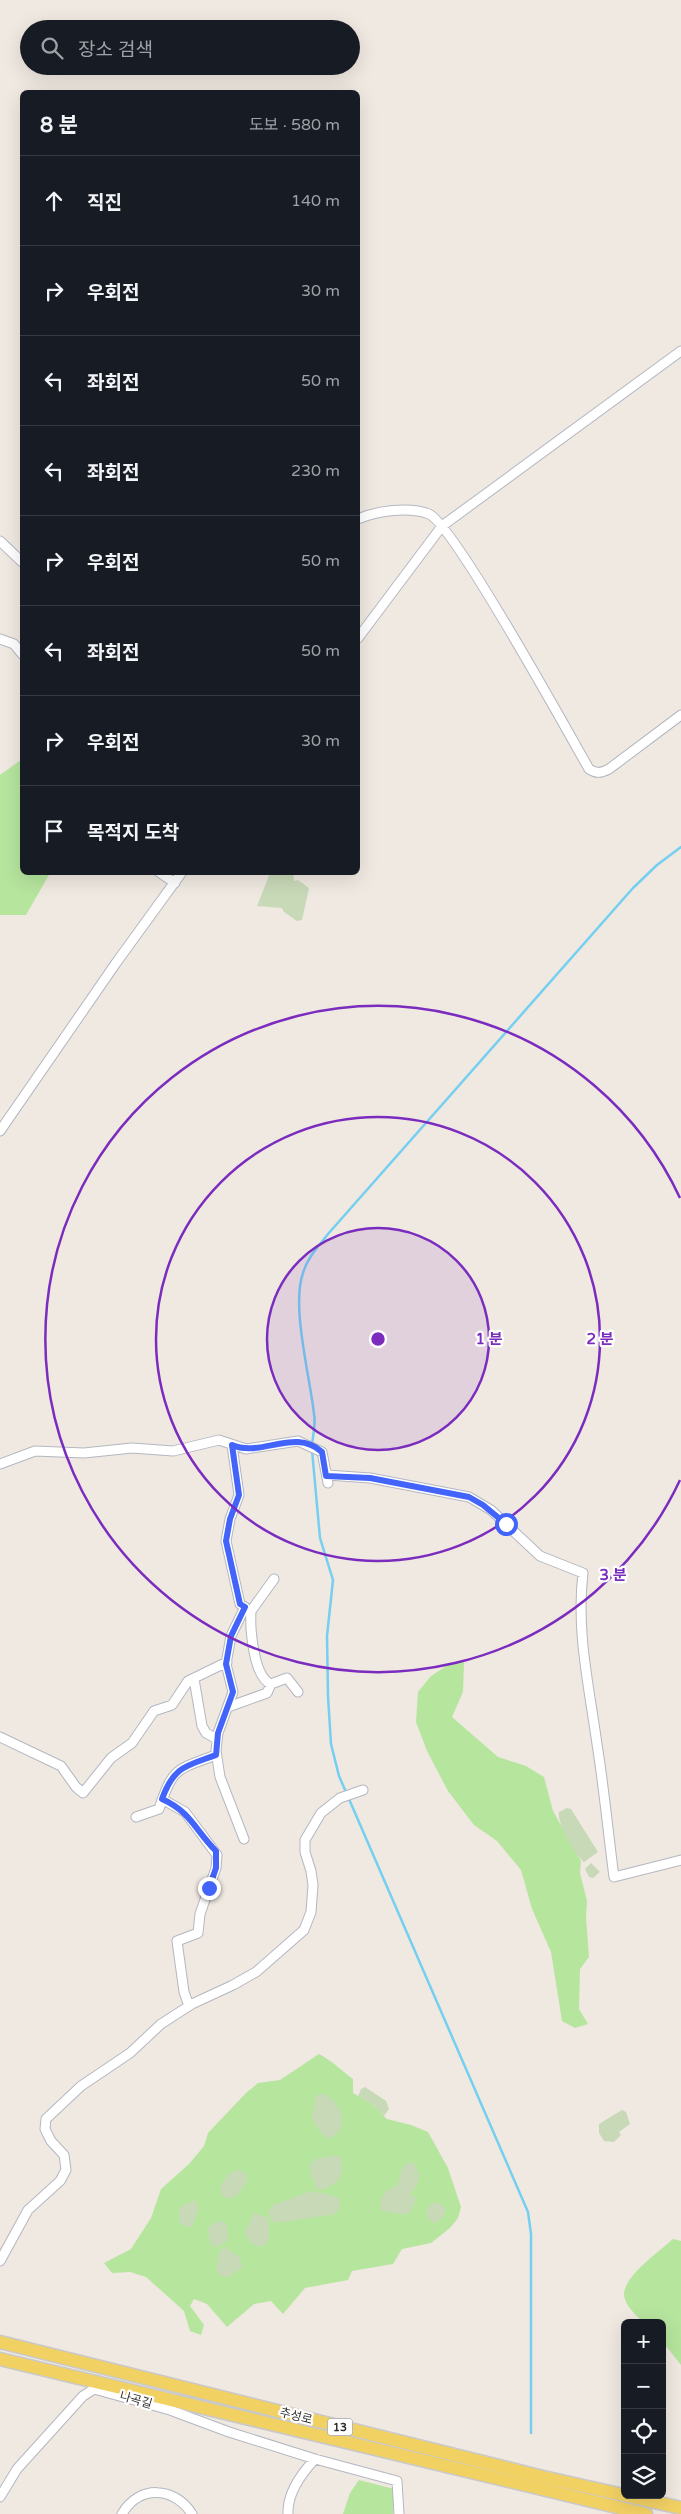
<!DOCTYPE html>
<html lang="ko">
<meta charset="utf-8">
<style>
body{margin:0;font-family:"Varela Round","Noto Sans KR",sans-serif;background:#242831;color:#f1f3f6}
.controls{position:absolute;right:15px;bottom:15px;display:grid;overflow:hidden;border-radius:8px;box-shadow:0 5px 20px #0002}
.controls button{width:45px;height:45px;display:grid;place-items:center;padding:0;border:0;border-bottom:1px solid #363941;background:#171b24;color:#f1f3f6;font:25px sans-serif}
.stop{position:absolute;width:15px;height:15px;margin:-11px;border:4px solid #4264fb;border-radius:50%;background:#fff}
.stop.end{background:#4264fb;border-color:#fff;box-shadow:0 1px 5px #0008}
.list{margin:0;padding:0;list-style:none}
h2{display:flex;justify-content:space-between;align-items:center;height:65px;margin:0;padding:0 20px;font-size:21px}
h2 small{font-size:16px;font-weight:400;color:#9ea1a6}
.list li{display:grid;grid-template-columns:32px 1fr auto;gap:15px;align-items:center;box-sizing:border-box;height:90px;padding:0 20px;border-top:1px solid #363941}
.list b{display:block;font-size:19px;white-space:nowrap}
.list em{font-size:16px;font-style:normal;color:#9ea1a6}
.icon{flex:none;width:28px;height:28px;fill:none;stroke:currentColor;stroke-width:2;stroke-linecap:round;stroke-linejoin:round}
.map{position:relative;flex:none;width:681px;height:2514px;overflow:hidden}
.search{position:absolute;background:#171b24;box-shadow:0 5px 20px #0002;left:20px;top:20px;width:340px;height:55px;display:flex;align-items:center;gap:12px;box-sizing:border-box;padding:0 18px;border-radius:28px;color:#9ea1a6;font-size:19px}
.panel{position:absolute;background:#171b24;box-shadow:0 5px 20px #0002;left:20px;top:90px;width:340px;height:785px;border-radius:8px}
.map>svg:first-child{display:block}
</style>
<div class="map">
<svg width="681" height="2514" viewBox="0 0 681 2514">
<rect width="100%" height="100%" fill="#efe9e1"/>
<!-- green -->
<path fill="#b6e59e" d="M22 759V872L50 873 26 915H0V775Z
M464 1662 463 1692 452 1717 498 1757 526 1766 544 1777 553 1811 581 1861 580 1873 587 1901 586 1917 589 1957 580 1969 579 2009 588 2024 575 2028 562 2021 551 1952 532 1909 521 1870 497 1841 474 1825 448 1791 427 1751 416 1722 418 1692 431 1676 451 1663Z
M319 2054C332 2061 341 2070 353 2079V2093L372 2104 387 2119 411 2125 428 2132 448 2168 461 2207 458 2218 450 2228 431 2243 402 2249 393 2264 352 2271 348 2280 305 2288 283 2314 271 2301 254 2304 227 2327 207 2304 194 2299 190 2306 204 2325 201 2335 190 2331 184 2311 146 2277 130 2272 112 2273 104 2263 131 2249 151 2218 161 2189 189 2164 204 2146 208 2133 246 2093 258 2083 280 2080Z
M673 2239 681 2241V2365L662 2341V2323H644C636 2315 624 2305 624 2294 625 2275 659 2252 673 2239Z
M359 2480 394 2489 393 2514H343L350 2493Z"/>
<!-- cemetery -->
<path fill="#c8d9b8" d="M270 873H293L294 881 298 880 309 888 302 920 297 921 284 912 282 908 257 906Z
M567 1808 571 1809 598 1852 584 1862C575 1855 557 1824 559 1812Z
M591 1863 600 1872 593 1878 589 1877 585 1869Z
M365 2087 386 2101 389 2109 384 2116 372 2104 358 2096 361 2089Z
M322 2093C342 2102 352 2128 329 2139L321 2133 312 2119 316 2096Z
M622 2110 626 2112 630 2124 619 2132 621 2135 614 2142 604 2141 599 2133V2124Z
M331 2156 342 2157V2171L338 2181 325 2189 317 2190 310 2172V2164L317 2159Z
M412 2161C423 2177 420 2180 410 2195L416 2198 412 2210 405 2215 380 2210C381 2197 383 2193 394 2186L397 2188 403 2166Z
M240 2170 247 2175C247 2186 241 2191 233 2198L223 2197 220 2189C224 2178 229 2171 240 2170Z
M311 2191 331 2195 340 2199V2207L333 2215C320 2215 281 2224 273 2222L268 2212 273 2205Z
M195 2200 199 2208 192 2227H187L179 2222V2208Z
M432 2203H440L446 2209C444 2217 441 2221 433 2223L427 2217V2208Z
M254 2213 269 2218V2240L262 2247 250 2243 245 2232Z
M222 2221 227 2225 228 2240 215 2248 210 2242 208 2228 215 2222Z
M225 2247 240 2257 242 2268 228 2277 220 2276 216 2269 220 2250Z"/>
<g fill="none" stroke-linecap="round" stroke-linejoin="round">
<!-- stream -->
<path stroke="#75cff0" stroke-width="2.5" d="M312 1445C313 1435 316 1423 314 1414 310 1377 291 1306 303 1273 307 1258 319 1246 328 1234L633 888 657 865 681 847
M312 1450 320 1538 333 1580 327 1636 328 1696 331 1744 339 1776 528 2212 531 2234V2433"/>
<!-- minor casing -->
<g stroke="#b4b7c1" stroke-width="11">
<path id="minor" d="M358 519C376 511 409 506 429 514 453 524 568 732 589 769 597 774 601 773 609 769L681 715
M0 541 22 562
M358 638 442 526 681 351
M0 639 14 644 22 654
M159 872 175 883
M0 1131 116 963 182 872
M232 1445 239 1495 230 1519 226 1541 240 1604 251 1611 274 1579
M0 1464 35 1451 84 1453 132 1448 173 1451 219 1440 246 1449 298 1441 322 1452 328 1483
M327 1475 370 1478 469 1497 491 1510 540 1556 583 1573C576 1631 589 1686 597 1744 604 1788 608 1832 614 1877L681 1860
M251 1611C250 1627 253 1677 271 1684L287 1678 298 1692
M194 1679 202 1726 206 1733 217 1739
M228 1707 267 1693 271 1684
M0 1737 61 1766 76 1787 83 1793 111 1758 132 1743 154 1711 172 1705 188 1681 227 1662
M162 1799 185 1812 217 1855 216 1868 200 1914 198 1933 177 1941 184 1992 189 2006
M136 1817 159 1809C173 1767 176 1770 216 1755
M244 1839 220 1777 216 1751 218 1733 233 1692 226 1664 231 1636 245 1607
M0 2261 28 2210 60 2181 66 2170 64 2155 51 2141 45 2129 46 2119 81 2086 130 2053 161 2024 192 2004 233 1985 256 1972 304 1930 311 1912 313 1885 311 1871 305 1852V1840L321 1813 340 1798 363 1790
M0 2497 17 2469 83 2396 94 2389 170 2410 229 2432 315 2459 397 2481 399 2514
M122 2514C139 2485 174 2486 192 2514
M288 2514C287 2494 301 2474 315 2459"/>
</g>
<!-- primary casing -->
<g stroke="#c9c9c9" stroke-width="15">
<path id="primary" d="M0 2342 543 2477 681 2508
M0 2359 646 2514"/>
</g>
<!-- minor -->
<use href="#minor" stroke="#fff" stroke-width="9"/>
<!-- primary -->
<use href="#primary" stroke="#f2d163" stroke-width="12"/>
</g>
<g fill="none" stroke-linecap="round" stroke-linejoin="round">
<!-- route -->
<path stroke="#4264fb" stroke-width="6" d="M209 1888 216 1868V1851C195 1830 191 1812 162 1799 174 1766 186 1766 216 1755L218 1733 233 1692 226 1664 231 1636 245 1607 240 1604 226 1541 230 1519 239 1495 232 1445C261 1458 295 1427 322 1452L326 1476 370 1478 469 1497 483 1505 506 1524"/>
</g>
<!-- distance rings -->
<circle cx="378" cy="1339" r="111" fill="#7b2cbf" fill-opacity=".12"/>
<g fill="none" stroke="#7b2cbf" stroke-width="2.5">
<circle cx="378" cy="1339" r="111"/>
<circle cx="378" cy="1339" r="222"/>
<path d="M680 1480A333 333 0 1 1 680 1198"/>
</g>
<g text-anchor="middle" stroke-width="4.5" stroke-linejoin="round" paint-order="stroke">
<!-- shield labels -->
<rect fill="#fff" stroke="#6d6d6d" stroke-width="1" x="327.5" y="2418.5" width="25" height="17" rx="4"/>
<g font-size="11" font-weight="bold" fill="#2e2e2e">
<text x="340" y="2431">13</text>
</g>
<!-- street labels -->
<g font-size="12" fill="#2e2e2e" stroke="#fff">
<text transform="translate(136 2400) rotate(16)" y="4">나곡길</text>
<text transform="translate(296 2416) rotate(14)" y="4">추성로</text>
</g>
</g>
<circle cx="378" cy="1339" r="8" fill="#7b2cbf" stroke="#fff" stroke-width="2.5"/>
<g font-size="15" text-anchor="middle" font-weight="bold" fill="#7b2cbf" stroke="#fff" stroke-width="4.5" stroke-linejoin="round" paint-order="stroke">
<text x="489" y="1344">1 분</text>
<text x="600" y="1344">2 분</text>
<text x="613" y="1580">3 분</text>
</g>
</svg>
<div class="controls">
<button>+</button>
<button>−</button>
<button><svg class="icon" aria-label="locate" viewBox="0 0 24 24"><circle cx="12" cy="12" r="6"/><path d="M12 2v4M12 18v4M2 12h4M18 12h4"/></svg></button>
<button><svg class="icon" aria-label="layers" viewBox="0 0 24 24"><path d="M12 4l9 5-9 5-9-5zM3 14l9 5 9-5"/></svg></button>
</div>
<div class="stop" style="left:506px;top:1524px"></div>
<div class="stop end" style="left:209px;top:1888px"></div>
<div class="search"><svg class="icon" aria-label="search" viewBox="0 0 24 24"><circle cx="10" cy="10" r="6"/><path d="M15 15l6 6"/></svg>장소 검색</div>
<section class="panel">
<h2>8 분<small>도보 · 580 m</small></h2>
<ul class="list">
<li><svg class="icon" aria-label="ahead" viewBox="0 0 24 24"><path d="M12 20V5M6 11l6-6 6 6"/></svg><div><b>직진</b></div><em>140 m</em></li>
<li><svg class="icon" aria-label="right" viewBox="0 0 24 24"><path d="M7 20v-9h11M14 6l5 5-5 5"/></svg><div><b>우회전</b></div><em>30 m</em></li>
<li><svg class="icon" aria-label="left" viewBox="0 0 24 24"><path d="M17 20v-9H6M10 6l-5 5 5 5"/></svg><div><b>좌회전</b></div><em>50 m</em></li>
<li><svg class="icon" aria-label="left" viewBox="0 0 24 24"><path d="M17 20v-9H6M10 6l-5 5 5 5"/></svg><div><b>좌회전</b></div><em>230 m</em></li>
<li><svg class="icon" aria-label="right" viewBox="0 0 24 24"><path d="M7 20v-9h11M14 6l5 5-5 5"/></svg><div><b>우회전</b></div><em>50 m</em></li>
<li><svg class="icon" aria-label="left" viewBox="0 0 24 24"><path d="M17 20v-9H6M10 6l-5 5 5 5"/></svg><div><b>좌회전</b></div><em>50 m</em></li>
<li><svg class="icon" aria-label="right" viewBox="0 0 24 24"><path d="M7 20v-9h11M14 6l5 5-5 5"/></svg><div><b>우회전</b></div><em>30 m</em></li>
<li><svg class="icon" aria-label="arrive" viewBox="0 0 24 24"><path d="M6 21V4h12l-3 4 3 4H6"/></svg><div><b>목적지 도착</b></div></li>
</ul>
</section>
</div>
